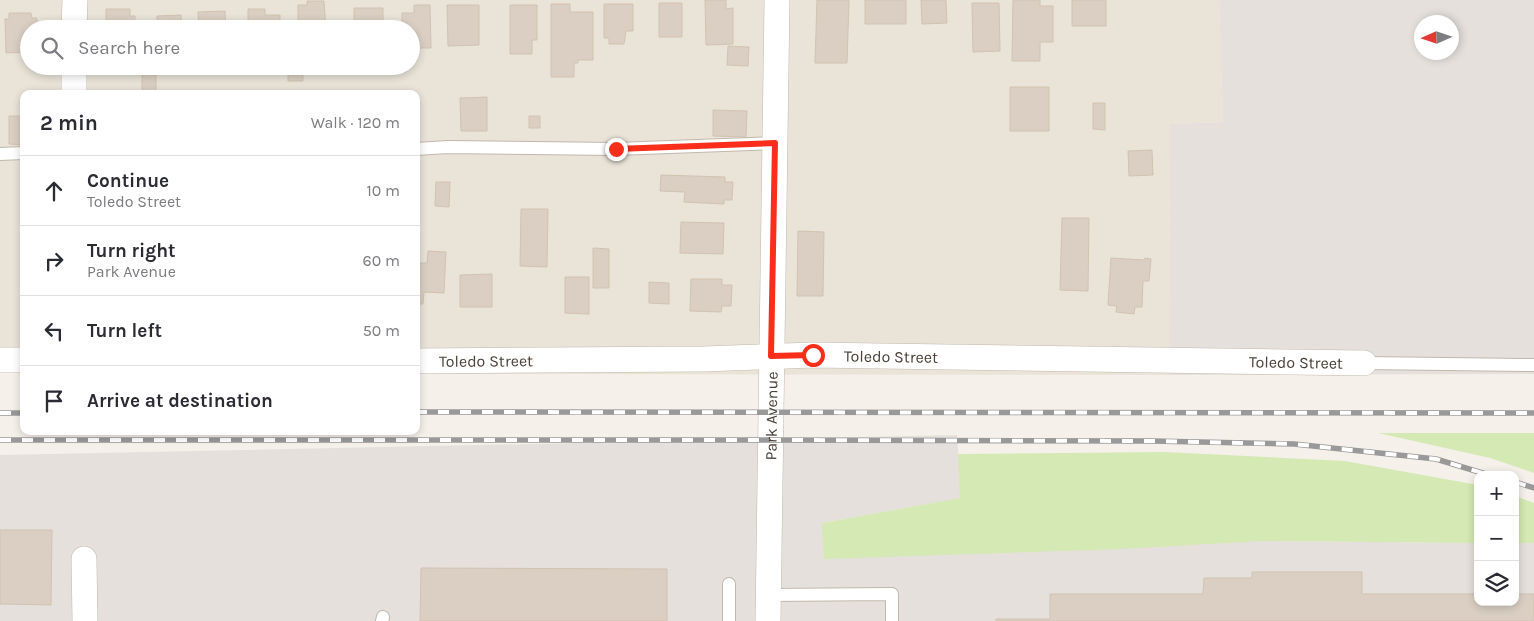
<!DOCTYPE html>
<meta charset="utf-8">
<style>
body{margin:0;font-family:Karla,sans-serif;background:#f7f7f7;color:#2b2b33}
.controls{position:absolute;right:15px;bottom:15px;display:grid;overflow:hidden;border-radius:10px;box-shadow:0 2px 8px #0003}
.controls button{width:45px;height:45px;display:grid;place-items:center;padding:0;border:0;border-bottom:1px solid #e1e1e2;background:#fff;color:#2b2b33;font:25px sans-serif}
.compass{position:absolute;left:1414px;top:15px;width:45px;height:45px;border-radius:50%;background:#fff;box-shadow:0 2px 8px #0003;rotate:267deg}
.stop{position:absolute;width:15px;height:15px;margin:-11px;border:4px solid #fb2e1b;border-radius:50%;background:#fff}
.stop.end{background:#fb2e1b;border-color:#fff;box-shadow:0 1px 5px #0008}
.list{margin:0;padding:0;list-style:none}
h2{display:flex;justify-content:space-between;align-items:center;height:65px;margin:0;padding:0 20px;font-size:21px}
h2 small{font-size:16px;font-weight:400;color:#7c7c81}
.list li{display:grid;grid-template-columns:32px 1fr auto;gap:15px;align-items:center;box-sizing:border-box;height:70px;padding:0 20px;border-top:1px solid #e1e1e2}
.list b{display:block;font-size:19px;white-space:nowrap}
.list p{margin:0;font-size:16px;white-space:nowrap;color:#7c7c81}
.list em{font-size:16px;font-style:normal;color:#7c7c81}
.icon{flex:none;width:28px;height:28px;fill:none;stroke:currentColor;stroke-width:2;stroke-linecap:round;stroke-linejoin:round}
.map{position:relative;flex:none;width:1534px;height:621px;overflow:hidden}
.search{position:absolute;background:#fff;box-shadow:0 2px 8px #0003;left:20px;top:20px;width:400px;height:55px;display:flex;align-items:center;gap:12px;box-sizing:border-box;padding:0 18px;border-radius:28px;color:#7c7c81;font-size:19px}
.panel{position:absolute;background:#fff;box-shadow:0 2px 8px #0003;left:20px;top:90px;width:400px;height:345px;border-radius:10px}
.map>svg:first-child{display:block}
</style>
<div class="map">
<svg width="1534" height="621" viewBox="0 0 1534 621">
<rect width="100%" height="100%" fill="#f5f1ea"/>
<!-- residential -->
<path fill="#e9e3d8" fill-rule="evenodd" d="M0 0H1219L1223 122 1170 124 1169 375 416 374V94H24V373H0ZM29 29H411V66H29Z"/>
<!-- industrial -->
<path fill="#e5e0db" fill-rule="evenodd" d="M1219 0H1534V374L1169 375 1170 124 1223 122ZM1422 22H1452V52H1422Z
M957 435 961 498 822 523 1261 541 1478 543V602H1515V543H1534V621H0V455Z"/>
<!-- green -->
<path fill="#d4e9b3" d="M1378 433H1534V473L1490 458Z
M1164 452 1345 461 1478 485V543L1261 541 1121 549 824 559 822 523 960 498 958 454Z
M1515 496 1534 503V543H1515Z"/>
<!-- building -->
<path fill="#dacfc2" stroke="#d2c3b2" d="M705 0H726V9L733 8V44L706 45Z
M817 0H849L847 63H815Z
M865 0H906V24H865Z
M921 0H946L947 23 922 24Z
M1013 0H1040V6H1053V42H1040V61H1012Z
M1072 0H1106V26H1072Z
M307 1H324L326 29H298V5H307Z
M659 3H682V37H659Z
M972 3H999L1000 51 973 52Z
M551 4H570V12H593V60H578V63H574V77H551Z
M604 4H633V31H626L624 44H609V38H604Z
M414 5H430L431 48H417V37H411V29H402V13H414Z
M447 5H479V45L448 46Z
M510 5H537V40H532V54H510Z
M354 8H383V29H341V21H354Z
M106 9H130V16H135V29H106Z
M248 9H265V15H280V29H248Z
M225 11 226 29H199L198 12Z
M9 13H31L32 18H37V29H29V52L6 53 5 19H9Z
M181 15 182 29H157V16Z
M728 46 749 47 748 66 727 65Z
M288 66H303V81H288Z
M393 66H405V72L393 73Z
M142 73H156V92H160V94H142Z
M1010 87H1049V131H1010Z
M487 97V131H461L460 98Z
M1093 103H1105V130L1093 129Z
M713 110 747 111 746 137 713 136Z
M9 116H24V145L9 144Z
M529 116H540V128H529Z
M1152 150 1153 175 1129 176 1128 151Z
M661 175 725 177V182H733L732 200H724V204L684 202 685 192 660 191Z
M436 182H450L449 207 435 206Z
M521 209H548L547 267 520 266Z
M1062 218H1089L1088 291 1060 290Z
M681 222 724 223 723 254 680 253Z
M798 231 824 232 823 296H797Z
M593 248 609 249V288H593Z
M428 251 446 252 444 293 424 292 423 304H416V263H427Z
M1111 258 1144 260 1145 258 1151 259 1149 281H1143L1142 307H1135L1134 314 1116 312 1117 306 1108 305Z
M492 274V307H460V275Z
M565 277H589V314L565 313Z
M691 279H722V285H732L731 306H722L721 312 690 311Z
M649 282 669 283V304L649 303Z
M0 530H52L51 605 0 604Z
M421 568 667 569V621H420Z
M1252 572H1362V594H1478V602H1515V594H1534V621H996V619H1050V594H1203L1204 578H1252Z"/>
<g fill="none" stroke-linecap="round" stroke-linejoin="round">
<!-- service casing -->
<g stroke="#c1b8ac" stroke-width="14">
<path id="service" d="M416 149 448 147 616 149 775 143
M0 154 24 153
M1364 363 1534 365
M768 595 892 594V621
M382 621 383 617
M729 621V584"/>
</g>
<!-- minor casing -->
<g stroke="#c1b8ac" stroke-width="26">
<g id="minor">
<path d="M74 29 75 0"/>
<path d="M74 94V66"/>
<path d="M0 360H24"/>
<path id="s1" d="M416 361 704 359 813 355 1364 363"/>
<path d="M84 559 85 621"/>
<path id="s2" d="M768 621 777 0"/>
</g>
</g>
<!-- service -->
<use href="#service" stroke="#fff" stroke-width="12"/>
<!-- minor -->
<use href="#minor" stroke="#fff" stroke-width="25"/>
<!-- rail casing -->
<g stroke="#999" stroke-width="5.5">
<path id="rail" d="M416 412 1534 413
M0 413H24
M0 440H771L1152 441 1294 444 1436 459 1489 475
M1515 482 1534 488"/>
</g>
<!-- rail -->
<use href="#rail" stroke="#fff" stroke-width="4" stroke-dasharray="11" stroke-linecap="butt"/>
</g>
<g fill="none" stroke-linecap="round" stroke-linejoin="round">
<!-- route -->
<path stroke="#fb2e1b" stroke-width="6" d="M616 149 775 143 771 356 813 355"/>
</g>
<g text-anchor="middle" stroke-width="4" stroke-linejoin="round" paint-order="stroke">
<!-- street labels -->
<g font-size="16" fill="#494138" stroke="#fff">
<text dy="6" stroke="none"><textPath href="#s1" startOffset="475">Toledo Street</textPath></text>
<text dy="6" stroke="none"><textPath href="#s1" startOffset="70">Toledo Street</textPath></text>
<text dy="6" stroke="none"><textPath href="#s1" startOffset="880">Toledo Street</textPath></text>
<text dy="6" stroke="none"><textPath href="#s2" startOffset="205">Park Avenue</textPath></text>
</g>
</g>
</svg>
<div class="controls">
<button>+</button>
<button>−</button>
<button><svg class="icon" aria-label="layers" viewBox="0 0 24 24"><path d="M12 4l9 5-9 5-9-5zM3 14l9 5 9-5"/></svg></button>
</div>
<svg class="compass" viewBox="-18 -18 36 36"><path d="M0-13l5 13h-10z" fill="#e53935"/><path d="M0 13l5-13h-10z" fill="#7c7c81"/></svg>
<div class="stop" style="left:813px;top:355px"></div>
<div class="stop end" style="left:616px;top:149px"></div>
<div class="search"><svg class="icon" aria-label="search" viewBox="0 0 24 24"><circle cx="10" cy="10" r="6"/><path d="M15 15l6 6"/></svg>Search here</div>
<section class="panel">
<h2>2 min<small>Walk · 120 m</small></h2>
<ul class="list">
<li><svg class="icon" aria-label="ahead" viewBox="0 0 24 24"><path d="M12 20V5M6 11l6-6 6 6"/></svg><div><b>Continue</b><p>Toledo Street</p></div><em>10 m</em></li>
<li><svg class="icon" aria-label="right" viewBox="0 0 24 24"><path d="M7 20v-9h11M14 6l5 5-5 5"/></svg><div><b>Turn right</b><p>Park Avenue</p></div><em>60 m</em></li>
<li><svg class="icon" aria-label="left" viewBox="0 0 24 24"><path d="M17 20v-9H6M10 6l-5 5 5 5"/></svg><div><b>Turn left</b></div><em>50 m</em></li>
<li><svg class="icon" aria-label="arrive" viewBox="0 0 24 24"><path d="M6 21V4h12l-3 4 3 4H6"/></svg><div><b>Arrive at destination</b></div></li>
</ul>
</section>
</div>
